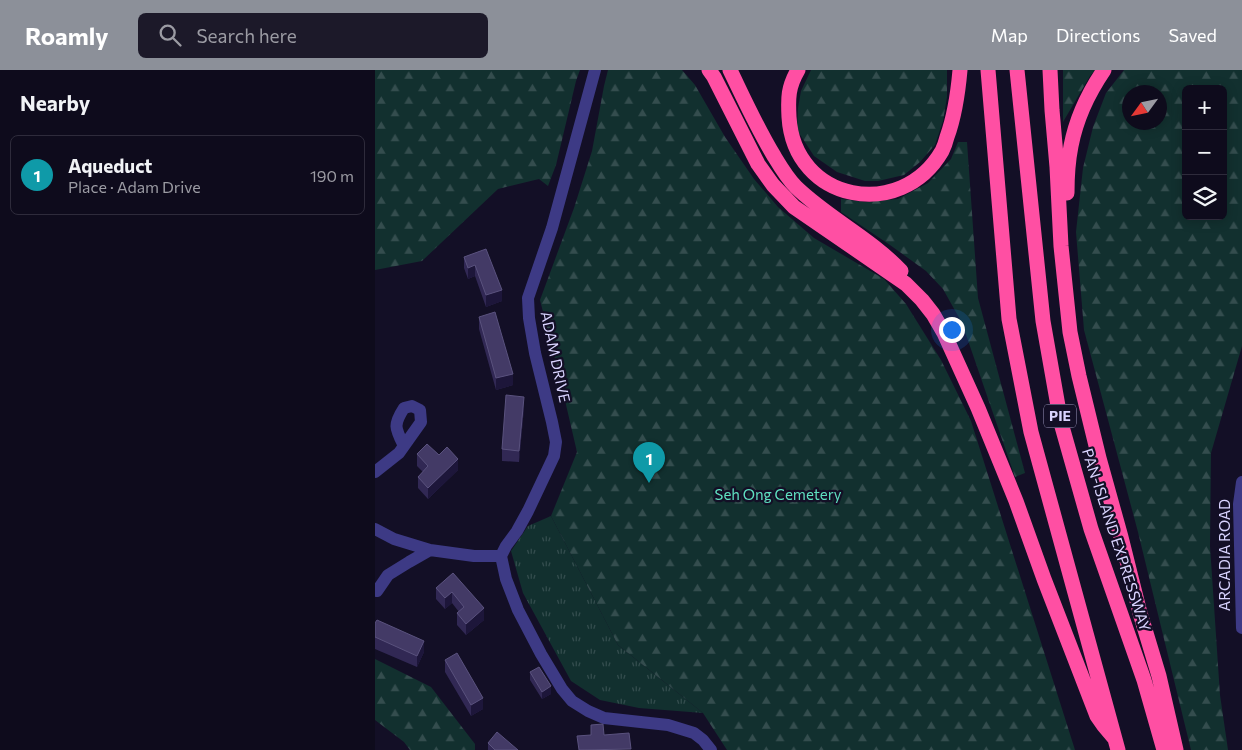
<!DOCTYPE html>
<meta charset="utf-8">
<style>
body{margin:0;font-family:Commissioner,sans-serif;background:#1c1929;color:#f1f3f6}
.controls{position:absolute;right:15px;top:15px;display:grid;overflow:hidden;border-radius:8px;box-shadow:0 2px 12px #0003}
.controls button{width:45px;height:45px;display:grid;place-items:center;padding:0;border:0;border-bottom:1px solid #2e2b3b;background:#0e0b1c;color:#f1f3f6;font:25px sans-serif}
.compass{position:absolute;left:747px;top:15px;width:45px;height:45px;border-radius:50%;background:#0e0b1c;box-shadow:0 2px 12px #0003;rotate:237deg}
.you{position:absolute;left:576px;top:259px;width:18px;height:18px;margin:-12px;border:4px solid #fff;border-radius:50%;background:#1a73e8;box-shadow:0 0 0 8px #1a73e833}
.badge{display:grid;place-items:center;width:32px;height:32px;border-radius:50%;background:#8c9099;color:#fff;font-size:16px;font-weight:700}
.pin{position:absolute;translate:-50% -41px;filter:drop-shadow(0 1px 2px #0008)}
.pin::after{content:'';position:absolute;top:26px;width:18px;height:15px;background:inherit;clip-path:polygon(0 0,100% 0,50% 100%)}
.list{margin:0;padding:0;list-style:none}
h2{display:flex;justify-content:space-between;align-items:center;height:65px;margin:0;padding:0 20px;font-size:21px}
h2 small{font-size:16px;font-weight:400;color:#9b9ba3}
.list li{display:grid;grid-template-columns:32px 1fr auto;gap:15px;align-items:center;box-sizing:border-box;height:80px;margin:0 10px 10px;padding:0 10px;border:1px solid #2e2b3b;border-radius:8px}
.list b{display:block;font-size:19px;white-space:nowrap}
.list p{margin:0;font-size:16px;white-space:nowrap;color:#9b9ba3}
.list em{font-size:16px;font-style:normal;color:#9b9ba3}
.icon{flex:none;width:28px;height:28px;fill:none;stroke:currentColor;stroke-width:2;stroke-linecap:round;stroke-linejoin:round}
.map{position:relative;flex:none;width:867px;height:680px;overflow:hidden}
header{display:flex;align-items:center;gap:30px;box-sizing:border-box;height:70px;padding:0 25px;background:#8c9099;color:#fff}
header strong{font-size:24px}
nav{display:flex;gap:28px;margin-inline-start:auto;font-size:18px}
.search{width:350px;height:45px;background:#1c1929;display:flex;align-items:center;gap:12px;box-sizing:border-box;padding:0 18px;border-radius:8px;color:#9b9ba3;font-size:19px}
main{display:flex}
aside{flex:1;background:#0e0b1c}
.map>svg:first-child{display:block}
</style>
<header>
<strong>Roamly</strong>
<div class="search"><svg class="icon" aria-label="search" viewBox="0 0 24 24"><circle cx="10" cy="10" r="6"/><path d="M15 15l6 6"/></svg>Search here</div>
<nav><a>Map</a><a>Directions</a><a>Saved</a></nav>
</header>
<main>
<aside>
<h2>Nearby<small></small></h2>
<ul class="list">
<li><span class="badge" style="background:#0f9aa8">1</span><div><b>Aqueduct</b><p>Place · Adam Drive</p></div><em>190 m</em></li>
</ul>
</aside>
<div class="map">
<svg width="867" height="680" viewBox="0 0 867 680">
<defs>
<pattern id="grass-tufts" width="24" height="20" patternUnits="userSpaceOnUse" patternTransform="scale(1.25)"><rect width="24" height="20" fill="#12302f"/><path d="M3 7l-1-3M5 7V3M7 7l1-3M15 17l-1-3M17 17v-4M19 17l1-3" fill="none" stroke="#344d4e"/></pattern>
<pattern id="forest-firs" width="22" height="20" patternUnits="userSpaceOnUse" patternTransform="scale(1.25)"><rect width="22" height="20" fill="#12302f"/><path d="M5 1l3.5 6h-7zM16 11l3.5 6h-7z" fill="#344d4e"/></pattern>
</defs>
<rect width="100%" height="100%" fill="#130f26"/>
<!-- grass -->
<path fill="url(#grass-tufts)" d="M176 446 243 575 328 643 264 638 225 630 196 611 148 523 136 481 153 456Z"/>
<!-- forest -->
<path fill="url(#forest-firs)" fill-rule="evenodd" d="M0 0H205L201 11 181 95 173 116 164 109 123 119 47 191 0 200Z
M233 0H307L320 15 350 67 379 109 403 137 439 168 509 209 531 234 566 290 596 351 700 680H352L328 643 243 575 176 446 202 382 185 309 165 230 199 138 217 81 229 16Z
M436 0H572V27L568 51 560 75 545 92 529 105 503 111H490L462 102 439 86 422 60 423 38 426 21Z
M688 0H720L715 6 688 52Z
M749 0H867V276L836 383 835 476 845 625 853 680H816L763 462 709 260 701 162 708 98 718 57 731 23ZM811 19H848V146H811ZM754 22H784V52H754Z
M583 72H592L603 228 650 403 640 407 587 253 568 219 551 201 515 175 466 142V129L491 132 523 129 553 113 576 89Z
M0 589 56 617 100 674V680H35L29 672 0 650Z"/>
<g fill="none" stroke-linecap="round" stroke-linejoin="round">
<!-- minor -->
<path stroke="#3d3a85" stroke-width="12" d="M220 0 177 158 153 228 154 248 160 283 177 352 181 372 179 386 153 441 142 461 131 476 126 486 131 509 143 540 166 584 187 619 197 631 213 641 229 648 293 655 319 663 328 670 336 680
M0 402 24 383 46 352 45 340 37 336 29 338C18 355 20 358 29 376
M867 412 864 434 867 558
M0 459 19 469 55 480 99 486H126
M2 521 13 505 34 492 55 480"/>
<!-- highway -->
<path stroke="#ff4fa3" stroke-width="15" d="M334 0 339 7 383 94 398 115 419 137 531 214 547 230 558 244 569 263 603 338 641 431 669 509 722 646 729 656 740 669
M355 0C369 29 382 58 399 86 405 96 412 108 421 117 453 148 495 168 526 201
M423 0C413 17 413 28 414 47 419 132 526 152 567 81 569 77 571 71 572 67 580 45 583 23 585 0
M613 0 634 249 656 362 743 680
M642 0 668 251 686 353 716 459 769 610 789 680
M675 0 677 40 682 97 686 176 695 262 704 306 724 388 746 467 765 543 784 606 801 680
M692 123C692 108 693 91 696 76 701 50 714 22 729 0"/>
</g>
<!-- wall -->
<path fill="#312854" d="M111 179 127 231 111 237 100 206 93 209 89 198V187Z
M104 247 138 315 121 320 104 259Z
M149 338 144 392 127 391V379Z
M42 384 64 385 83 400 53 429 43 418V407L48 402 42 396Z
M78 503 109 550 91 565 82 555V543L84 542 77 533 70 539 61 529V518Z
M0 553 49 582 42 597 0 579Z
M70 590 108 639 96 646 70 602Z
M155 602 176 624 167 629 155 610Z
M113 673 143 680H113Z"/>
<!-- shaded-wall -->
<path fill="#1d163a" d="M100 195V206L93 209V198Z
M127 220V231L111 237V225Z
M138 304V315L121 320V308Z
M149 327V338L144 392V381Z
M83 389V400L53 429V418Z
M77 522V533L70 539V528Z
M109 538V550L91 565V554Z
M49 571V582L42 597V586Z
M176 616V624L167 629V622Z
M108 628V639L96 646V635Z"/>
<!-- building -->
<path fill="#433a66" stroke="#5a527e" d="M111 179 127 220 111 225 100 195 93 198 89 187Z
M120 242 138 304 121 308 104 247Z
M131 325 149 327 144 381 127 379Z
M52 374 64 385 72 377 83 389 53 418 43 407 53 396 42 384Z
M78 503 109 538 91 554 82 543 89 537 77 522 70 528 61 518Z
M2 550 49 571 42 586 0 567V553Z
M82 583 108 628 96 635 70 590Z
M164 597 176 616 167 622 155 602Z
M228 654 229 665 254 663 256 679 204 680 202 666 216 665V655Z
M122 662 143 680H120L113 673Z"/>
<g text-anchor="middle" stroke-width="4.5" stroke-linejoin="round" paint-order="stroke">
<!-- shield labels -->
<rect fill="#130f26" stroke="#9e99be" stroke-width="1" x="669" y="334.5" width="32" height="23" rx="4"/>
<g font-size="14" font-weight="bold" fill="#d9d4ff">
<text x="685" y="351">PIE</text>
</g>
<!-- street labels -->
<g font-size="15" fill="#d9d4ff" stroke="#130f26">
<text transform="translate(180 287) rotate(78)" y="5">ADAM DRIVE</text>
<text transform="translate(741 470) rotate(72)" y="5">PAN-ISLAND EXPRESSWAY</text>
<text transform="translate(850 485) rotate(-90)" y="5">ARCADIA ROAD</text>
</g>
<!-- park labels -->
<g font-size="15" fill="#5fe0c0" stroke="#130f26">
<text x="403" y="430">Seh Ong Cemetery</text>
</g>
</g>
</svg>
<div class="controls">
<button>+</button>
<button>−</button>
<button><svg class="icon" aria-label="layers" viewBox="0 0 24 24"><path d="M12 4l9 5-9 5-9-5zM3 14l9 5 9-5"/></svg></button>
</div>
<svg class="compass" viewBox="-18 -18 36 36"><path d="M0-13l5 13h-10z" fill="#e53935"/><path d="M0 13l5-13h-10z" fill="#9b9ba3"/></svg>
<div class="you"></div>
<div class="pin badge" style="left:274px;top:413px;background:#0f9aa8">1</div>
</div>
</main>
